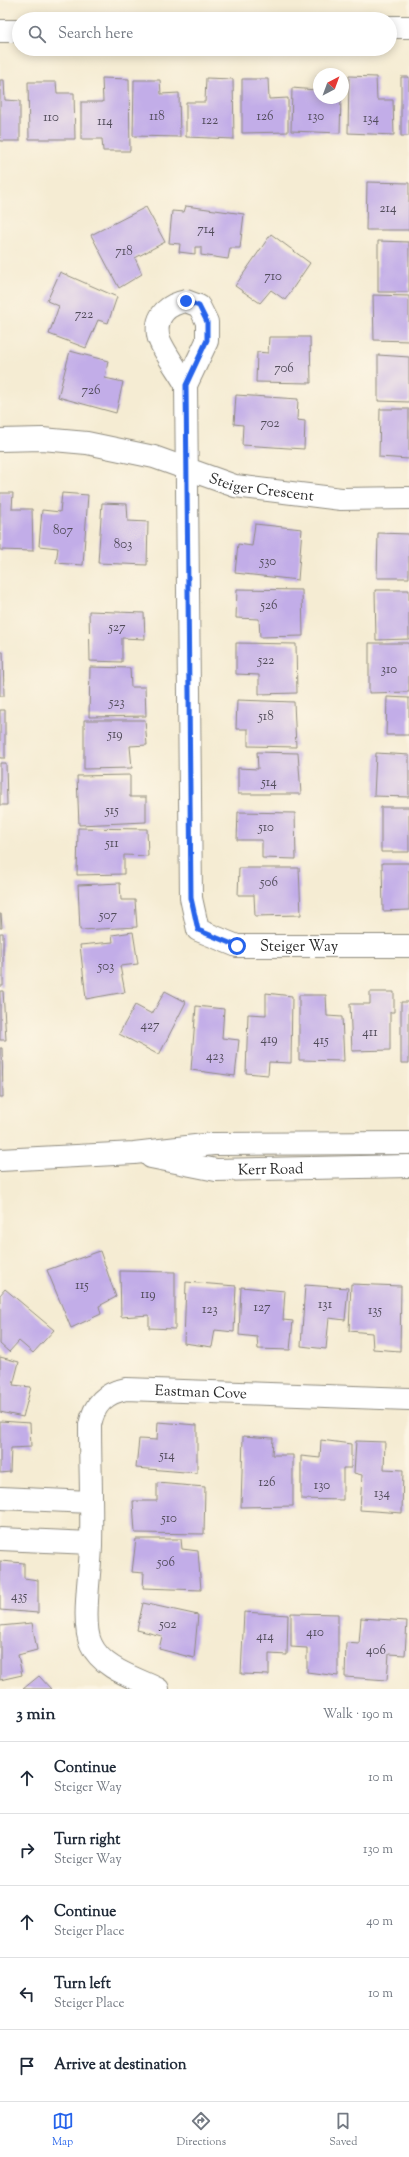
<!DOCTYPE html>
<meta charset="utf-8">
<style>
body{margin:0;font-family:"Sorts Mill Goudy",serif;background:#f2f2f3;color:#1f2937}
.compass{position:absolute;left:313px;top:68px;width:36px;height:36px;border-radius:50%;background:#fff;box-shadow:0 2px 10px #0003;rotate:41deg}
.stop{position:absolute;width:12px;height:12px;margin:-9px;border:3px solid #2563eb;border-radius:50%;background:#fff}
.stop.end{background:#2563eb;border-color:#fff;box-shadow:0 1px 4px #0008}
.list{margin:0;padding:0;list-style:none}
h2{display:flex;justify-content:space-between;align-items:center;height:52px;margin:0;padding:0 16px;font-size:17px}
h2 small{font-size:13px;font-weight:400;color:#747a83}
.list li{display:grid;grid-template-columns:26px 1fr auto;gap:12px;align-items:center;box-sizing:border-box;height:72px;padding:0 16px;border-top:1px solid #e0e1e3}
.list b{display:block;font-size:15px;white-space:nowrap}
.list p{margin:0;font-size:13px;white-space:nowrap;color:#747a83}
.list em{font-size:13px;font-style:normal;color:#747a83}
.icon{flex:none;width:22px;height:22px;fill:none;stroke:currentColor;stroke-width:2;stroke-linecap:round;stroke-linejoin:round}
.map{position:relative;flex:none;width:409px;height:1689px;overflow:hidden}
.search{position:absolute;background:#fff;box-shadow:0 2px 10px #0003;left:12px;right:12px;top:12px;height:44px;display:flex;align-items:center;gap:10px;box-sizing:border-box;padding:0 14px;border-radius:22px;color:#747a83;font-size:15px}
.sheet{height:412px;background:#fff}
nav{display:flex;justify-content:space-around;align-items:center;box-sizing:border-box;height:56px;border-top:1px solid #e0e1e3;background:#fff;font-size:11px;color:#747a83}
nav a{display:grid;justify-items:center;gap:2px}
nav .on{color:#2563eb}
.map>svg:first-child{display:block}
</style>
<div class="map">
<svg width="409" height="1689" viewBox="0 0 409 1689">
<rect width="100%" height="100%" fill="#fcf5e5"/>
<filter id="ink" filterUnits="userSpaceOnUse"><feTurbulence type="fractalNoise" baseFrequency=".025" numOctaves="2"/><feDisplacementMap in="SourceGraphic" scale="8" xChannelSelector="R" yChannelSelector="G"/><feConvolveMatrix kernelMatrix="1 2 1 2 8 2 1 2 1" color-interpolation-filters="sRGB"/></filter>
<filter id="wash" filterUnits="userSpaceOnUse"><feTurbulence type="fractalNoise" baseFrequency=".012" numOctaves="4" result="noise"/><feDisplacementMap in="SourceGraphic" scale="16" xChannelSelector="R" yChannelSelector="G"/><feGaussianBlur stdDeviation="0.9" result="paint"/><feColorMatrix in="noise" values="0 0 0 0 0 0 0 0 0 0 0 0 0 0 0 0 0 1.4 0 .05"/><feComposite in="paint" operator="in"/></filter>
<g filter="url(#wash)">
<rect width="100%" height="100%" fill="#f5ecd3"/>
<g id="blocks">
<!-- building -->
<path fill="#c2ade8" d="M317 76H319V98H341L340 133 291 131 292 88 316 90Z
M349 76 376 77 377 100H393L394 135 348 133Z
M401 77H409V136H401Z
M102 78 129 79 130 151H103L102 139H81V102H103Z
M206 78 233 79 234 139 186 137V102H205Z
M242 79H268L269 99 288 98V132L242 133Z
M0 80H4L5 100 20 101V141H0Z
M134 80H160L161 94 179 93 180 137 133 136Z
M28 82H56L57 93H74L75 139H29Z
M367 182 409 183V230H366Z
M186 206 244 214 240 248H230L228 259 201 255V247H195V254L179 252 180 244 169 243 172 211 184 212Z
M146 207 165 242 135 258 142 274 119 288 91 235Z
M271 234 310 263 285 300 271 290 260 303 235 286Z
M378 241 409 242V292H378Z
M60 272 117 297 108 323 98 320 86 348 49 334 59 306 47 301Z
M373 295 409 296V341L374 340Z
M269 337H310L311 383 256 382 257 352 268 353Z
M70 351 108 361 105 378 123 382 116 413 58 397Z
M378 355 409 357V402L378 401Z
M236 395 298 399 297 420 305 421 304 449 242 445 243 425 234 424Z
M380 409H409V459L379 457Z
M0 493H13L12 509H32L33 551 0 550Z
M62 493 88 495 83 565 56 563 58 548 39 546 42 510 60 512Z
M102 503 127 504 128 521 148 522 147 565 98 563Z
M255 524 302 529 298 580 235 573 238 544 252 546Z
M378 533 409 534V578H377Z
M237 589 302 590 303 636 260 637 259 619 236 618Z
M375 590H409V639L376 640Z
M89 611 144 613 145 639 122 638V662L90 661Z
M236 643 296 644 297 693 259 694V675L236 674Z
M369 643H409V692L369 693Z
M0 652H3L4 696H0Z
M90 667 130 668 131 687H145L146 716 89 717Z
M387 697 409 698V735H386Z
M237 700 294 702 296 747 248 746V729H236Z
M0 710H5V758H0Z
M84 720H145L147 745 130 746 132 768 84 769Z
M257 752 298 753 301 794H238V768L258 769Z
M376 753 409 755V797L374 796Z
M0 763H6L7 805H0Z
M130 775V797H146V822L79 825 77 776Z
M381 807H409V852H381Z
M238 812 295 813 296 859 262 858V840H237Z
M78 828 147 829 148 856 124 855V874L77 875Z
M382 863H409V910L383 911Z
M239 868H299L301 915 255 916 254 895H238Z
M120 883 121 900H135L137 927 80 930 78 885Z
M0 914H1L2 928H0Z
M133 932 138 964 120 966 125 992 86 999 80 945 113 942 112 935Z
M0 933H3V986H0Z
M0 991H3L6 1040H0Z
M165 991 186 1002 159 1055 119 1034 135 1005 152 1014Z
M370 992H394V1012H390V1050L352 1051 350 1004H370Z
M266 993 292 996 291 1063 269 1062 268 1075 246 1073 248 1014 266 1015Z
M299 995H326L327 1016 342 1017 344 1061 299 1060Z
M401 1002H409V1063H401Z
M196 1006 224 1009 222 1038 239 1040 235 1076 191 1070Z
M0 1048H2L3 1097H0Z
M100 1251 116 1297 99 1306 101 1314 71 1328 47 1270Z
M120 1271 175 1272V1329L149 1328V1315L121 1317Z
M186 1282 236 1286 234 1332 215 1330 212 1347 184 1343Z
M351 1284 401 1286 400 1351 373 1349 372 1333 349 1331Z
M305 1285 348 1288 345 1320 329 1318 326 1349 301 1346Z
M241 1287 285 1291 283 1320 293 1321 290 1350 258 1349 257 1337 239 1335Z
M5 1289 54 1330 33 1353 19 1341 9 1352 0 1344V1295Z
M0 1357 19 1362 13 1385 31 1387 23 1417 0 1412Z
M0 1421 30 1423 31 1447 11 1448 10 1472 0 1473Z
M158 1422 197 1425V1473L136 1468 139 1439 157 1440Z
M243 1436 273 1438 272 1455H293V1506L241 1507Z
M321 1440 351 1444V1468H343V1500L301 1499V1456L320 1458Z
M356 1441 385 1442 384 1469 403 1470 402 1513 360 1510 362 1475 354 1473Z
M157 1483 205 1487 204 1534 135 1533 133 1501H157Z
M136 1539H181L182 1549 198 1551 201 1590 143 1588 144 1573 132 1572Z
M0 1561 24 1563V1578L38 1580V1613L0 1610Z
M143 1603 198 1615 194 1658 159 1649 162 1636 137 1630Z
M244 1612 288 1615 287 1655 269 1654V1675L241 1674Z
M291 1613 338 1614V1676L307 1672V1648L291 1647Z
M361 1618 407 1621 405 1655 389 1654 387 1680 345 1677 346 1643 359 1644Z
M32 1623 37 1650 18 1655 22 1675 0 1680V1626Z
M39 1676 51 1689H23Z"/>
</g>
</g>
<g filter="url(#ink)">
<use href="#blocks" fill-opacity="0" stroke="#908c7f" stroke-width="1"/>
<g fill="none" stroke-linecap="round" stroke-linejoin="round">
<!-- minor casing -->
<g stroke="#908c7f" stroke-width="24">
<g id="minor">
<path d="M390 27H409"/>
<path d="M0 31H19"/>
<path d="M186 301 199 306 207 322V341L186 385C180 373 160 347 158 335 155 315 169 304 186 301Z"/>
<path id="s1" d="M186 385 191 898 198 930 237 946H409"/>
<path id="s2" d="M0 440 42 439 87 443 154 457 235 486 341 499 409 498"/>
<path d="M0 1498 91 1502"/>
<path d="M0 1539 91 1543"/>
<path id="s3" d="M158 1689C136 1678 102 1669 91 1644 81 1624 91 1569 91 1544 92 1504 90 1465 90 1425 94 1404 105 1393 126 1389L409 1399"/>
</g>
</g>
<!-- tertiary casing -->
<g stroke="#908c7f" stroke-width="24">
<g id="tertiary">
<path id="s4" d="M151 1157 216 1170 409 1166"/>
<path d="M0 1160 134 1153 213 1144 409 1143"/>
</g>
</g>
<!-- minor -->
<use href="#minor" stroke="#fff" stroke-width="22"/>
<!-- tertiary -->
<use href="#tertiary" stroke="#fff" stroke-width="22"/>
</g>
</g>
<g fill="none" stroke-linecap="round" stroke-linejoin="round" filter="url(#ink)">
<!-- route -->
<path stroke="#2563eb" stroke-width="5" d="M186 301 199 306 207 322V340L186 385 191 898 198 930 237 946"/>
</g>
<g text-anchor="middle" stroke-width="3.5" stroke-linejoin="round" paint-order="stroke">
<!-- number labels -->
<g font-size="13" fill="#514c5a">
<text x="157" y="120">118</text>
<text x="265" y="120">126</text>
<text x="316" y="120">130</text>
<text x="51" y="121">110</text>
<text x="371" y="122">134</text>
<text x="210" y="124">122</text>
<text x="105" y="125">114</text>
<text x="388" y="212">214</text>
<text x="206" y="233">714</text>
<text x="124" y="255">718</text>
<text x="273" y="280">710</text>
<text x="84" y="318">722</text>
<text x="284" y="372">706</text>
<text x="91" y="394">726</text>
<text x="270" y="427">702</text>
<text x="63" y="534">807</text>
<text x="123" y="548">803</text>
<text x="268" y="565">530</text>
<text x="269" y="609">526</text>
<text x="117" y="631">527</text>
<text x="266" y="664">522</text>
<text x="389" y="673">310</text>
<text x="117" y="706">523</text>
<text x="266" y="720">518</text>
<text x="115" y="738">519</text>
<text x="269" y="786">514</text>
<text x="112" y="814">515</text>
<text x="266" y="831">510</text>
<text x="112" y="847">511</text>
<text x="269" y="886">506</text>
<text x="108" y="919">507</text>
<text x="106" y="970">503</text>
<text x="150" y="1029">427</text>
<text x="370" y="1036">411</text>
<text x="269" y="1043">419</text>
<text x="321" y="1044">415</text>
<text x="215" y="1060">423</text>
<text x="82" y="1289">115</text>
<text x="148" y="1298">119</text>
<text x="325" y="1308">131</text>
<text x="262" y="1311">127</text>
<text x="210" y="1313">123</text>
<text x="375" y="1314">135</text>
<text x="167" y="1459">514</text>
<text x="267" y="1486">126</text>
<text x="322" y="1489">130</text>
<text x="382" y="1497">134</text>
<text x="169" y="1522">510</text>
<text x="166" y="1566">506</text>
<text x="19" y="1600">435</text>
<text x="168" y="1628">502</text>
<text x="315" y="1636">410</text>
<text x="265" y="1640">414</text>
<text x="376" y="1654">406</text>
</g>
<!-- street labels -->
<g font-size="15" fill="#2b2b2b" stroke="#fcf5e5">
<text dy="5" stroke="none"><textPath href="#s2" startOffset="268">Steiger Crescent</textPath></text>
<text dy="5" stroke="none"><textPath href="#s1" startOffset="650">Steiger Way</textPath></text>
<text dy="5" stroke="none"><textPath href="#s4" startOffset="121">Kerr Road</textPath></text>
<text dy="5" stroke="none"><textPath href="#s3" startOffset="432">Eastman Cove</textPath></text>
</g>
</g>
</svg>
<svg class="compass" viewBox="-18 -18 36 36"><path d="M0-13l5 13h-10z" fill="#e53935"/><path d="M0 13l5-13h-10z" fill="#747a83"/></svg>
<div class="stop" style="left:237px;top:946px"></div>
<div class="stop end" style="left:186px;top:301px"></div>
<div class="search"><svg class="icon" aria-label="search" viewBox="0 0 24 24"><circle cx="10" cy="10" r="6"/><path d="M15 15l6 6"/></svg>Search here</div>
</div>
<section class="sheet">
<h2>3 min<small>Walk · 190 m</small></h2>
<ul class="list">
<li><svg class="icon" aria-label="ahead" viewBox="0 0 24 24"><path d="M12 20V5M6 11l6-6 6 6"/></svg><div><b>Continue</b><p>Steiger Way</p></div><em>10 m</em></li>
<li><svg class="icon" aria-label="right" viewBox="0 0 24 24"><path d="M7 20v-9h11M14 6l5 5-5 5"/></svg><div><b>Turn right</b><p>Steiger Way</p></div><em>130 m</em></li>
<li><svg class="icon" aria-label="ahead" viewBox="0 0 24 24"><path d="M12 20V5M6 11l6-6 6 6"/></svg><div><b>Continue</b><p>Steiger Place</p></div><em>40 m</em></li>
<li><svg class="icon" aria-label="left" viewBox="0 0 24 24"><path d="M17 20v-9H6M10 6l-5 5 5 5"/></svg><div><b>Turn left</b><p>Steiger Place</p></div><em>10 m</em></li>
<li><svg class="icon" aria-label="arrive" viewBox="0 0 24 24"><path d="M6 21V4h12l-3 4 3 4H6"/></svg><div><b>Arrive at destination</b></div></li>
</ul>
</section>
<nav>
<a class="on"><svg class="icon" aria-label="map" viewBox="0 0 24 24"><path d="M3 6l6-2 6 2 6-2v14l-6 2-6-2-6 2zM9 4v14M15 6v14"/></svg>Map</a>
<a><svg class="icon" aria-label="directions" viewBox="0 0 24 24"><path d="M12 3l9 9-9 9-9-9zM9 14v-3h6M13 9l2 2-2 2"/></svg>Directions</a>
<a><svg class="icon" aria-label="saved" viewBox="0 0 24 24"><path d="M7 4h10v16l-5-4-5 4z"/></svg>Saved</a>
</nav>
